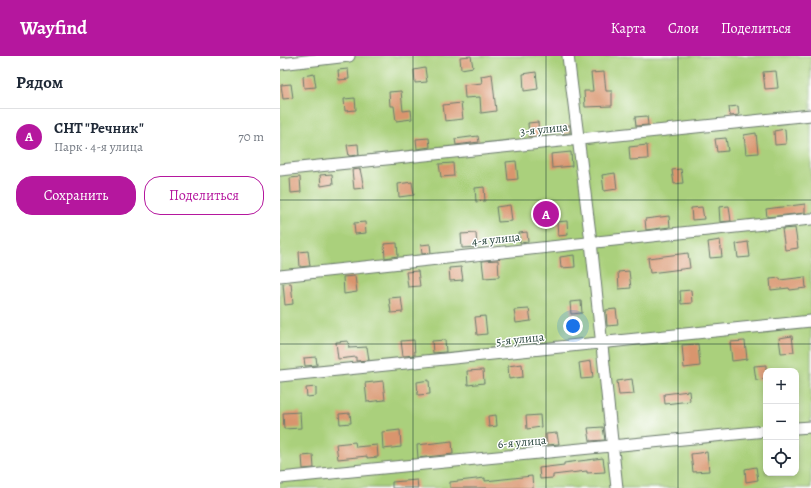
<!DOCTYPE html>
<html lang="ru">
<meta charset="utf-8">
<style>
body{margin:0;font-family:Alegreya,serif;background:#f6f6f7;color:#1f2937}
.controls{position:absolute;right:12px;bottom:12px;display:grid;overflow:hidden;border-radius:8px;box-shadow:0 2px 6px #0003}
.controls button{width:36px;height:36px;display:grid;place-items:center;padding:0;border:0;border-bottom:1px solid #e0e1e3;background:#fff;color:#1f2937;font:20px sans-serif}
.you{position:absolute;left:293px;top:270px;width:14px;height:14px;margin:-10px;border:3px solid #fff;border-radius:50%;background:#1a73e8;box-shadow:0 0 0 6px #1a73e833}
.badge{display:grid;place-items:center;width:26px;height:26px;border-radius:50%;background:#b5179e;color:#fff;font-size:13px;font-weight:700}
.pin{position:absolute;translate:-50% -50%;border:2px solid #fff;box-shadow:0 1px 4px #0006}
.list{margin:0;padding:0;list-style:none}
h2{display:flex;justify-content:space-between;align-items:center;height:52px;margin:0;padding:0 16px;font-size:17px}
h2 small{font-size:13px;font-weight:400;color:#747a83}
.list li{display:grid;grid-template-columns:26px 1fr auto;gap:12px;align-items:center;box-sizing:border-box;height:56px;padding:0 16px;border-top:1px solid #e0e1e3}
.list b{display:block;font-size:15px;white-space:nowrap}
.list p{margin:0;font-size:13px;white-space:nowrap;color:#747a83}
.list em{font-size:13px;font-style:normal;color:#747a83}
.actions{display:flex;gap:8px;padding:12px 16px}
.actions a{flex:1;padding:9px 0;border:1px solid #b5179e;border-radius:16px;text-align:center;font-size:14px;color:#b5179e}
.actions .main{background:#b5179e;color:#fff}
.icon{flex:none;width:22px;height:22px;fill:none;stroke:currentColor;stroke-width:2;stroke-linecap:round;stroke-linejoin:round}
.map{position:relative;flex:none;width:531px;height:432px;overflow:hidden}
header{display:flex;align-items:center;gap:24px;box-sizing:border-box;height:56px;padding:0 20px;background:#b5179e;color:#fff}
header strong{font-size:19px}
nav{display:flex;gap:22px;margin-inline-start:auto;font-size:14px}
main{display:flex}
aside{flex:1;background:#fff}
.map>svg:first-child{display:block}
</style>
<header>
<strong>Wayfind</strong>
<nav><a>Карта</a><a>Слои</a><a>Поделиться</a></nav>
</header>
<main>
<aside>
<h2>Рядом<small></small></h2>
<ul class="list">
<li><span class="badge">A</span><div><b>СНТ &quot;Речник&quot;</b><p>Парк · 4-я улица</p></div><em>70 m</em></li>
</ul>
<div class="actions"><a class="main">Сохранить</a><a>Поделиться</a></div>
</aside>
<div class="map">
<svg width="531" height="432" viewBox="0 0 531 432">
<rect width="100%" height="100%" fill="#fff"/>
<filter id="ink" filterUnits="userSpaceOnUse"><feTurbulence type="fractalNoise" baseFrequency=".025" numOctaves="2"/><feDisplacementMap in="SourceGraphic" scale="8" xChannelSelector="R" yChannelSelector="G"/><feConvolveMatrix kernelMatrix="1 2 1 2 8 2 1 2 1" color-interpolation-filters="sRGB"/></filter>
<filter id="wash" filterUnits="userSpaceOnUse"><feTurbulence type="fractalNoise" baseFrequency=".012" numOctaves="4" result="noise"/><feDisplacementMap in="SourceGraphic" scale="16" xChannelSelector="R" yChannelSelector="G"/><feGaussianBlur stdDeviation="0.9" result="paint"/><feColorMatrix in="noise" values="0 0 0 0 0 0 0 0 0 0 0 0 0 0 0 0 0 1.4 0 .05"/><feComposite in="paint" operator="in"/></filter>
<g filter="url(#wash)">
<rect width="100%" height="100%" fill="#f6e9d5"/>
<!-- green -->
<path fill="#aad07b" stroke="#648658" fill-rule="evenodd" d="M0 0H531V432H0ZM486 315H516V417H486Z"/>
<g id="blocks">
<!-- building -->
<path fill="#d9956e" d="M191 0 193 11 181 13 180 1Z
M145 12 147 26 135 27 134 14Z
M68 13 69 23 59 24 58 14Z
M496 15 498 32 485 33 483 16Z
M256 16 258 33 244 35 243 18Z
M324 16 326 35H332V50L305 51 304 35H313L311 17Z
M34 18 36 31 24 32 23 20Z
M212 18 216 55 201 57 200 41 185 42 184 29 202 27 201 20Z
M11 28 13 42 3 43 1 29Z
M121 35 123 55 131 54 132 63 116 65 114 50H110L109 36Z
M75 42 76 54 65 55 64 43Z
M181 47 183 63 165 65 163 49Z
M458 50 459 59 450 60 449 51Z
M367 60 368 69 356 70 355 61Z
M258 66 259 80 249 81 248 67Z
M290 69V77L283 78 282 70Z
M505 73 506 88 495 89 494 75Z
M476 77 478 97 466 98 464 79Z
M198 80 199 86 176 89 175 83Z
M149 82 150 91 137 93 136 83Z
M446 82 448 95 437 96 435 83Z
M78 88 79 99 69 100 67 89Z
M367 89 368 103 350 104 349 91Z
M291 96 292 110 272 112 271 98Z
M236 105 238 123 228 124 226 106Z
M173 107 174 120 161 121 159 108Z
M80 113 84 132 74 133 72 114Z
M401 113 403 127 394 128 392 114Z
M335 117 337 133 324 135 322 119Z
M52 118 53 128 41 130 40 119Z
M20 121 21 136 11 137 10 122Z
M132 126 134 139 119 141 118 128Z
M204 131 205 145 196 146 195 132Z
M525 148V157L487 161 486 153Z
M230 149 232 165 218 166 216 151Z
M449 150 451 165 440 166 439 151Z
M422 151 424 163 412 164 411 152Z
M389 160 390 171 366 174 365 163Z
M287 165 288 179 278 180 277 166Z
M85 166 86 177 75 178 74 167Z
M515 172 518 192 505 194 502 173Z
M247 176 248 186 240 187 239 177Z
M196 177 197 191 182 192 181 178Z
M440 184 442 201 430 202 428 186Z
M468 186 470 201 458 202 456 188Z
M117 187 118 200 105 202 104 188Z
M150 188 151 197 142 198 141 189Z
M28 195 30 210 20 211 19 196Z
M408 197 410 212 370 217 368 202Z
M294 199 295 211 281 212 280 201Z
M218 204 219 221 204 222 202 205Z
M181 211 183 224 170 225 169 212Z
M138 215 140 230 128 231 126 216Z
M349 215 351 232 339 233 338 216Z
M75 220 77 236 64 238 63 221Z
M525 221 526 232 510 234 509 232 491 234 490 223 500 222V224Z
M11 227 13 248 5 249 3 228Z
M411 234 412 247 401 248 400 235Z
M121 241 123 256 111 257 109 242Z
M301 245 302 257 291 258 290 246Z
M249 253 251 265 236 267 234 254Z
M336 253 338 269 327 270 326 254Z
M205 260 207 278 197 279 195 261Z
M512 280 514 296 501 297 499 282Z
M134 284 135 299 123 300 121 285Z
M165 284 166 296 153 297 152 285Z
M68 285 69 292 87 291 89 304 76 305V301L58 303 56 286Z
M465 285 467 303 452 305 450 286Z
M418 288 420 310 404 312 402 289Z
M36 301 37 309 25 310 24 302Z
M311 305 313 322 301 323 299 307Z
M242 308 243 321 229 323 228 310Z
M486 309V323L476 324 474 310Z
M203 314 204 327 188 329 187 315Z
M352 323 354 338 339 339 337 325Z
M149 324 150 338 138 339 137 326Z
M103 325 105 344 87 346 85 327Z
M36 331V340L27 341 26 332Z
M409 335 410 345 385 348 384 338Z
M20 356 21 372 4 373 3 357Z
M70 357 71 367 60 368 59 358Z
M216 359 217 370 209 371 208 360Z
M260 359 261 371 247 373 246 360Z
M323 371 325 384 310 385 308 372Z
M120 374 121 391 103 393 102 376Z
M277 377 279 388 267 389 266 378Z
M172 385 173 398 138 402 137 389Z
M75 386 76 391 97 389 98 401 87 402V400L58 403 56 388Z
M427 396 429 415 413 416 411 398Z
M33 399 34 412 23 413 22 400Z
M323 402 325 416 307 417V415L273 419V422L260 423 259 412 284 409V407Z
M476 411 478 424 466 426 465 413Z
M252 420 253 432H170V426L205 422V425Z
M137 424 138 432H112V426Z"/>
</g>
</g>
<g filter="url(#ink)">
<use href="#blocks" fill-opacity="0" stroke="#6a796c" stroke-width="1"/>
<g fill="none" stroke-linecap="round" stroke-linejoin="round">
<!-- street casing -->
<g stroke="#6a796c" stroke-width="13">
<path id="street" d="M288 0 311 186 337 432
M0 8 69 0
M0 114 531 59
M0 220 531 163
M0 320 531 265
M516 372 531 371
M0 422 486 375"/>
</g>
<!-- street -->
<use href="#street" stroke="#fff" stroke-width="11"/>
</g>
</g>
<!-- grid -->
<path fill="none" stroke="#1f3d34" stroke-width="1" stroke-opacity="0.55" d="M133 0V432M266 0V432M398 0V432M0 144H531M0 288H531"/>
<g text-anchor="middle" stroke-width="3" stroke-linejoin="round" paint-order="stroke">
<!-- street labels -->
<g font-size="12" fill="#1f3d34" stroke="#fff">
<text transform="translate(264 73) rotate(-6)" y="4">3-я улица</text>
<text transform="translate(216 183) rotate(-6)" y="4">4-я улица</text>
<text transform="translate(240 283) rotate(-6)" y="4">5-я улица</text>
<text transform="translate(242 386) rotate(-5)" y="4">6-я улица</text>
</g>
</g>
</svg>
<div class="controls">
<button>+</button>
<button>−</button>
<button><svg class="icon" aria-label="locate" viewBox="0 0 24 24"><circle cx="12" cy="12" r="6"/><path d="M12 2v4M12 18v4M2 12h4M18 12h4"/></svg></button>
</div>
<div class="you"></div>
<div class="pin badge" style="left:266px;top:158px">A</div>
</div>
</main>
